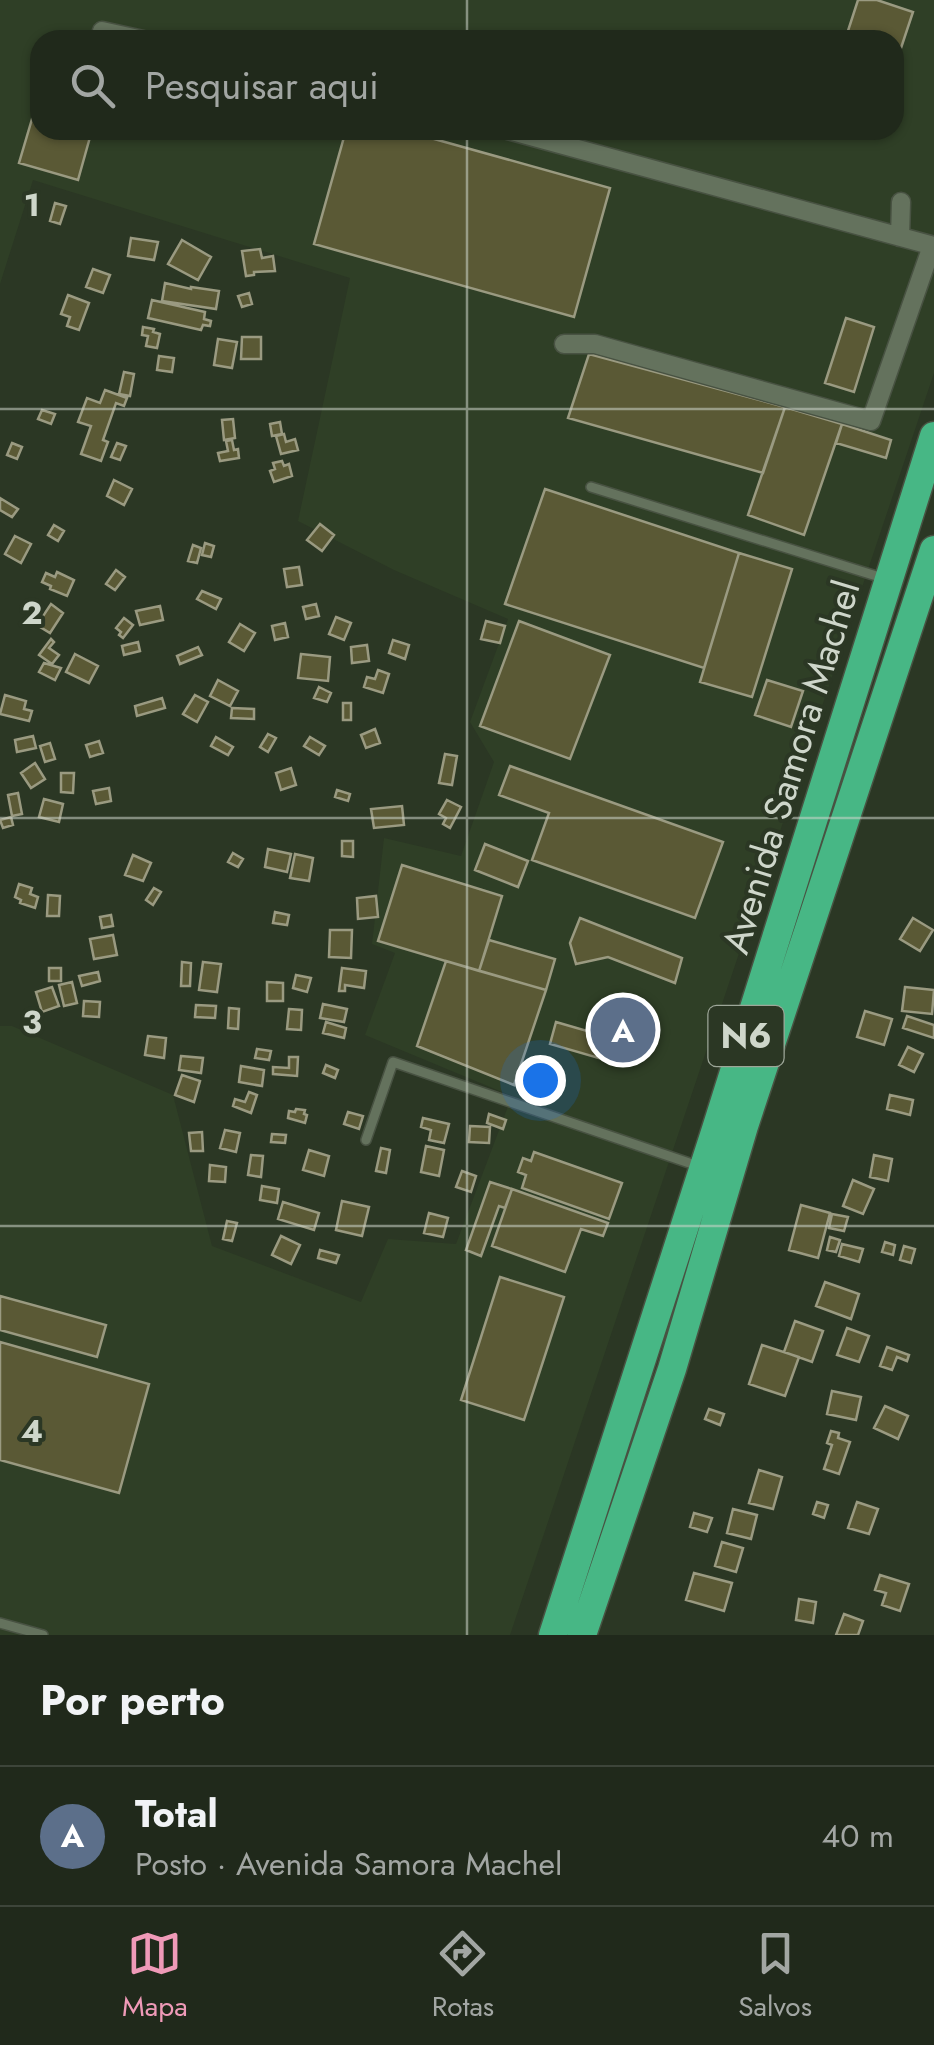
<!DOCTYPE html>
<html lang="pt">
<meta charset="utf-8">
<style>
body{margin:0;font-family:Jost,sans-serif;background:#283124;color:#f1f3f6}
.you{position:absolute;left:540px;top:1080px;width:35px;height:35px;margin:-25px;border:8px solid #fff;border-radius:50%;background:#1a73e8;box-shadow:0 0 0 15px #1a73e833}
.badge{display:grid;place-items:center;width:65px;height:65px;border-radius:50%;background:#ef9ab8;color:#fff;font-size:32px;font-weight:700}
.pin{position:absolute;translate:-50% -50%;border:5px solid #fff;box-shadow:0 2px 10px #0006}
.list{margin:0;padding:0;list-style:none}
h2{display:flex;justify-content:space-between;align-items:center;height:130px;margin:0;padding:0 40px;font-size:42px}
h2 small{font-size:32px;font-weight:400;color:#a2a6a3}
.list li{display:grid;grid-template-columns:65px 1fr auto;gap:30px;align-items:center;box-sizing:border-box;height:140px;padding:0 40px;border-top:2px solid #3d453a}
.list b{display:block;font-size:38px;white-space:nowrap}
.list p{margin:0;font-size:32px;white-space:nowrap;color:#a2a6a3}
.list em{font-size:32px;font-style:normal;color:#a2a6a3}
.icon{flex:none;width:55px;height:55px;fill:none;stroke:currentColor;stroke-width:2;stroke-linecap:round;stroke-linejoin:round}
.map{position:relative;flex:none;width:934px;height:1635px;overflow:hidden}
.search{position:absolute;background:#20291b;box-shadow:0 2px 8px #0004;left:30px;right:30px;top:30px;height:110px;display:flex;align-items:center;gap:25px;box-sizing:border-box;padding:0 35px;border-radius:30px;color:#a2a6a3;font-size:38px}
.sheet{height:270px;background:#20291b}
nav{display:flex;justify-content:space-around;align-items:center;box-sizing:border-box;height:140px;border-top:2px solid #3d453a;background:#20291b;font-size:28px;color:#a2a6a3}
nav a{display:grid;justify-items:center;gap:5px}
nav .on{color:#ef9ab8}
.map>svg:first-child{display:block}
</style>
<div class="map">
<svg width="934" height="1635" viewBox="0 0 934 1635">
<rect width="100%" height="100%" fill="#2b3724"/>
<!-- built -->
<path fill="#2f3f26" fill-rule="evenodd" d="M0 0H934V373L510 1635H0V1026H12L173 1095 212 1246 361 1302 388 1239 456 1244 512 1096 365 1035 395 953 372 944 384 838 461 856 494 762 470 722 508 619 394 570 298 521 350 278 33 180 0 284ZM40 40H894V130H40Z"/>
<!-- building -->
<path fill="#5a5935" stroke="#9a9a81" stroke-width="2.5" d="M858 0H877L913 12 894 69V40H845Z
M40 92V130H92L78 180 19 163Z
M346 130H402L610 188 574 317 314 244Z
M55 203 66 206 60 224 50 221Z
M131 238 158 242 154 260 128 256Z
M182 240 211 257 198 280 168 264Z
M260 249 262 258 273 256 275 271 254 272V275L246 276 242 251Z
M93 269 110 275 103 293 86 287Z
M165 283 191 289V287L219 291 216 309 162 301Z
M249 293 252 304 242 307 238 296Z
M68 295 89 303 79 330 67 326 70 317 61 314Z
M152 300 205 312 204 319 211 321 210 326 203 325 201 330 148 318Z
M846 318 874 327 854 392 825 383Z
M143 327 154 329 153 332 160 334 157 348 146 346 148 336 142 335Z
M242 337H261V359H241Z
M218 339 237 342 232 368 214 365Z
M589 354 785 407 763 473 568 418Z
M159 356 174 358 172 372 157 370Z
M124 372 134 374 130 396 119 394Z
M105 390 127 398 124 406 116 403 103 440 108 442 101 461 81 454 91 426 78 422 87 398 100 403Z
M785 407 842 424 804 535 748 515Z
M42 410 55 414 51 424 38 419Z
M233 419 235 438 224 440 222 420Z
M280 422 282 434 272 436 270 424Z
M842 424 891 440 886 458 836 443Z
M284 434 286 442 295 439 298 450 281 454 276 436Z
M232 440 234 450 238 449 239 458 220 461 218 453 228 451 226 441Z
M12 443 22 447 17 459 7 455Z
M117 443 126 446 120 460 111 457Z
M282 461 284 466 289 464 292 476 274 482 270 471 275 469 273 463Z
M114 480 132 489 124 505 107 496Z
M545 489 739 553 704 668 505 604Z
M0 498 18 509 12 517 0 510Z
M320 524 334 535 322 551 307 540Z
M54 525 64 531 58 541 48 535Z
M15 536 31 544 21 563 5 554Z
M205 543 214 546 211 557 202 555Z
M193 545 201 548 197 563 188 561Z
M739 553 792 569 752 697 700 682Z
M299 567 302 585 287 587 284 569Z
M116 570 125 577 115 590 106 584Z
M57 572 74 580 67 596 50 589 51 586 42 582 46 573 55 577Z
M202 591 221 599 216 609 197 599Z
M51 604 63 613 50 633 37 625Z
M316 604 319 616 306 619 303 607Z
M160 606 163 620 140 625 136 611Z
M336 617 351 623 344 640 329 634Z
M124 618 133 625 123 638 119 635 121 632 116 628Z
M486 621 505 626 500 643 481 639Z
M519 621 610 655 570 759 480 726Z
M285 623 288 637 275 640 272 626Z
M240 624 255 633 244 651 229 642Z
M51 639 54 642 49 648 59 655 52 664 39 655Z
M393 640 409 645 405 659 389 653Z
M138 642 140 651 124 655 122 646Z
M367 645 369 661 352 663 351 647Z
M198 647 202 655 180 664 177 656Z
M75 654 98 666 89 683 66 672Z
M301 654 330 657 328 681 298 678Z
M44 663 61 668 55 680 39 672Z
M378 670 389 674 383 693 364 687 367 677 375 679Z
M218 680 238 691 230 706 210 696Z
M767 680 803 691 791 727 755 715Z
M319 687 331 693 327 702 314 698Z
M5 695 26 701 24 709 32 711 29 721 0 714Z
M195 695 208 702 197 722 183 714Z
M162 698 165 708 137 716 135 706Z
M343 703H351V720H343Z
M232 708 254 709V719L231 718Z
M375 729 380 743 366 748 361 735Z
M268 734 276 738 268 752 260 747Z
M33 736 36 748 17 752 15 740Z
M216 737 233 747 228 755 211 746Z
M310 737 325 746 319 755 304 746Z
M99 741 103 753 90 757 86 745Z
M50 743 55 759 45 762 40 746Z
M445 754 457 756 452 785 439 783Z
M35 763 45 779 31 788 21 773Z
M510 766 723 842 695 918 532 860 549 813 499 795Z
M291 768 296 785 281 790 276 773Z
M61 773H74L73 793 61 792Z
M109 788 111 801 96 804 93 791Z
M337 790 350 794 348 801 335 797Z
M18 793 22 814 12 816 8 795Z
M44 799 63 804 59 822 39 817Z
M447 800 461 807 450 828 443 824 446 818 439 814Z
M402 806 404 825 374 828 371 809Z
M11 817 13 825 3 828 0 820Z
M342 841H353V857L342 856Z
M485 844 528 861 518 887 475 870Z
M268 849 291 854 287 872 265 867Z
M233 853 243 859 238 867 228 862Z
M295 854 313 858 309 881 290 878Z
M133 855 151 863 143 881 125 875Z
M402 865 502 896 479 971 378 941Z
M19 884 32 888 30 894 38 897 35 908 20 903 21 900 15 897Z
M154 888 161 892 153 905 146 900Z
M48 895 60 896 59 916H47Z
M376 896 378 917 358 919 357 898Z
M275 912 289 915 287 925 273 923Z
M111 915 113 926 102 928 100 917Z
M580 918 682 958 675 983 608 957 576 964 570 943Z
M913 918 933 930 920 951 900 939Z
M330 930H352L351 958 329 957Z
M113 935 117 955 94 959 90 939Z
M489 940 555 959 546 990 479 971Z
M446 961 546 990 514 1085 417 1046Z
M182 962 191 963 190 986H181Z
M203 962 221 964 217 992 199 990Z
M49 968H61V981H49Z
M342 968 366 971 364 988 345 985V991H339Z
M98 972 100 981 82 986 79 976Z
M296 975 311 978 307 992 293 988Z
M72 982 77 1003 64 1006 59 985Z
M267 982 283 983V1001H267Z
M52 987 59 1006 42 1012 36 992Z
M905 987 934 990 932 1014 902 1011Z
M84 1001 100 1002 99 1017 83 1016Z
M323 1004 347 1009 344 1022 320 1018Z
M196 1005 216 1006 215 1018 195 1017Z
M229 1008 239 1009 238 1029 228 1028Z
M289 1009 302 1010 301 1030 287 1029Z
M865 1011 892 1019 884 1045 857 1037Z
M907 1016 934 1025V1038L903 1028Z
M326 1022 346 1028 344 1038 323 1033Z
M556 1022 615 1039 609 1061 550 1044Z
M148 1036 166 1038 164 1058 145 1055Z
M908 1047 923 1054 914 1072 899 1065Z
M257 1049 271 1051 269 1060 255 1058Z
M181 1056 203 1058 201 1073 179 1070Z
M289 1057H298L297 1076 273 1074V1067L289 1068Z
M326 1065 338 1070 335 1078 323 1073Z
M241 1066 264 1070 262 1086 239 1082Z
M182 1075 200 1081 194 1102 175 1095Z
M249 1092 257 1095 251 1113 233 1106 235 1099 245 1102Z
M890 1095 913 1100 910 1115 887 1109Z
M296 1109 305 1110 304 1114 307 1115 305 1123 288 1118 289 1111 295 1112Z
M348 1112 363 1116 359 1129 344 1124Z
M489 1114 506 1120 503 1129 487 1123Z
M423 1118 449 1124 444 1143 429 1140 431 1130 421 1127Z
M470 1126 490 1127 489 1143 469 1142Z
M225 1130 240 1133 236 1152 220 1148Z
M202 1132 203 1151H191L189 1133Z
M272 1134 286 1135 285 1143 271 1142Z
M426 1146 444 1150 439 1176 421 1172Z
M381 1148 390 1150 386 1173 376 1171Z
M309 1150 329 1156 324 1176 303 1170Z
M534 1152 622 1183 609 1219 522 1188 526 1175 518 1172 523 1158 531 1161Z
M251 1155 263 1156 261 1177 248 1175Z
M874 1155 892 1159 888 1181 870 1177Z
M210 1165 226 1167 225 1182 209 1181Z
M462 1171 476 1176 471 1192 456 1187Z
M853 1180 874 1189 863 1214 843 1206Z
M490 1182 512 1189 505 1208 499 1206 481 1256 466 1250Z
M262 1186 279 1189 277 1203 260 1200Z
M512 1189 608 1223 603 1236 581 1229 565 1272 492 1246Z
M342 1201 369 1207 362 1236 336 1230Z
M283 1202 319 1213 314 1230 278 1219Z
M801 1205 830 1213 818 1258 789 1250Z
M429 1213 448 1218 443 1237 424 1233Z
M832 1214 848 1217 844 1231 829 1228Z
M227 1221 237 1223 232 1241 223 1239Z
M281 1236 300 1245 291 1264 272 1255Z
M830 1237 840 1240 836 1252 827 1250Z
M885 1242 895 1245 893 1255 882 1252Z
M842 1244 863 1249 859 1262 839 1256Z
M904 1246 915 1249 911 1263 900 1260Z
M320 1250 339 1255 336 1263 318 1258Z
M500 1277 564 1297 524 1420 461 1400Z
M825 1282 859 1294 851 1319 816 1306Z
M0 1296 106 1325 97 1357 0 1330Z
M795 1321 823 1331 812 1362 784 1352Z
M847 1328 869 1336 859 1362 837 1355Z
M0 1342 149 1384 119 1493 0 1460Z
M762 1345 799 1357 785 1396 749 1384Z
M887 1347 909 1355 907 1361 897 1357 892 1370 880 1366Z
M832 1391 861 1397 856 1420 827 1414Z
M885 1406 908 1416 898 1439 874 1428Z
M709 1409 724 1414 720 1425 705 1419Z
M831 1431 839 1433 838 1438 850 1442 839 1474 824 1469 832 1445 827 1443Z
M759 1470 782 1477 773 1509 749 1503Z
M817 1502 828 1505 824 1518 813 1514Z
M857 1502 878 1509 869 1534 848 1528Z
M733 1509 757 1515 751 1539 727 1533Z
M694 1513 712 1518 707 1532 690 1527Z
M722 1542 743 1548 736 1572 715 1566Z
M694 1573 732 1583 724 1611 686 1600Z
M880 1575 909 1584 900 1611 882 1605 886 1593 875 1590Z
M799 1599 816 1602 813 1623 796 1620Z
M844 1614 863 1621 858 1635H836Z"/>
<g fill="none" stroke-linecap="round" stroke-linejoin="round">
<!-- service casing -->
<g stroke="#485242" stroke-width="12">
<path id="service" d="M591 487 886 579
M366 1140 393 1062 701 1167
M0 1623 43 1635"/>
</g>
<!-- minor casing -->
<g stroke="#485242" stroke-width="21">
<path id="minor" d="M102 31 143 40
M508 130 934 246
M900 237 901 202
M564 344H595L871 421 932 246"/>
</g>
<!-- trunk casing -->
<g stroke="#485242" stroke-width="31">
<path id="trunk" d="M553 1635 716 1129 934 436
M582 1635 672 1369 744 1126 934 550"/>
</g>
<!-- service -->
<use href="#service" stroke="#64725d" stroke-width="9"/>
<!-- minor -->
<use href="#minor" stroke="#64725d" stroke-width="18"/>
<!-- trunk -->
<use href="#trunk" stroke="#47b785" stroke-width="28"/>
</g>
<!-- grid -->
<path fill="none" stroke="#ced6ca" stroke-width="2.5" stroke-opacity="0.55" d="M467 0V40M467 130V1635M0 409H934M0 818H934M0 1226H934"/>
<g text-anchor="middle" stroke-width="8" stroke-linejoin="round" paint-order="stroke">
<!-- shield labels -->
<rect fill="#2b3724" stroke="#9da698" stroke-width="2.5" x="708.5" y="1006" width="75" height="60" rx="8"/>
<g font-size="35" font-weight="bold" fill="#ced6ca">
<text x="746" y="1048">N6</text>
</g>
<!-- street labels -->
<g font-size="38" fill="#ced6ca" stroke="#2b3724">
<text transform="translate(791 767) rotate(-73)" y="13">Avenida Samora Machel</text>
</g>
</g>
<g font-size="32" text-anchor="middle" font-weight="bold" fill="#ced6ca" stroke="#2b3724" stroke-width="8" stroke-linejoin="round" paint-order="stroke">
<text x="32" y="216">1</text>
<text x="32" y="624">2</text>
<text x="32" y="1033">3</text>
<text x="32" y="1442">4</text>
</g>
</svg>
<div class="you"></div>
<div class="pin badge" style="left:623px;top:1030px;background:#5c6f8a">A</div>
<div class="search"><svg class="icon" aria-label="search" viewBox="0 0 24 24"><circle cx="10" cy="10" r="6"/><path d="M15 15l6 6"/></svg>Pesquisar aqui</div>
</div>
<section class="sheet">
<h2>Por perto<small></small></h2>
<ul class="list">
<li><span class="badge" style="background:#5c6f8a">A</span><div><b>Total</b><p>Posto · Avenida Samora Machel</p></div><em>40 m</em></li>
</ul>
</section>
<nav>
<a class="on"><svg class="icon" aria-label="map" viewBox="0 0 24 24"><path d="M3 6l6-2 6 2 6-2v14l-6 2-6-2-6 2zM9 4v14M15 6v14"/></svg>Mapa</a>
<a><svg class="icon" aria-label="directions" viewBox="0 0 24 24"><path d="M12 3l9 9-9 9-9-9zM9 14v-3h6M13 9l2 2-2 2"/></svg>Rotas</a>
<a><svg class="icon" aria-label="saved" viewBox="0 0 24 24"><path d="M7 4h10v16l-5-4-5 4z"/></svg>Salvos</a>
</nav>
